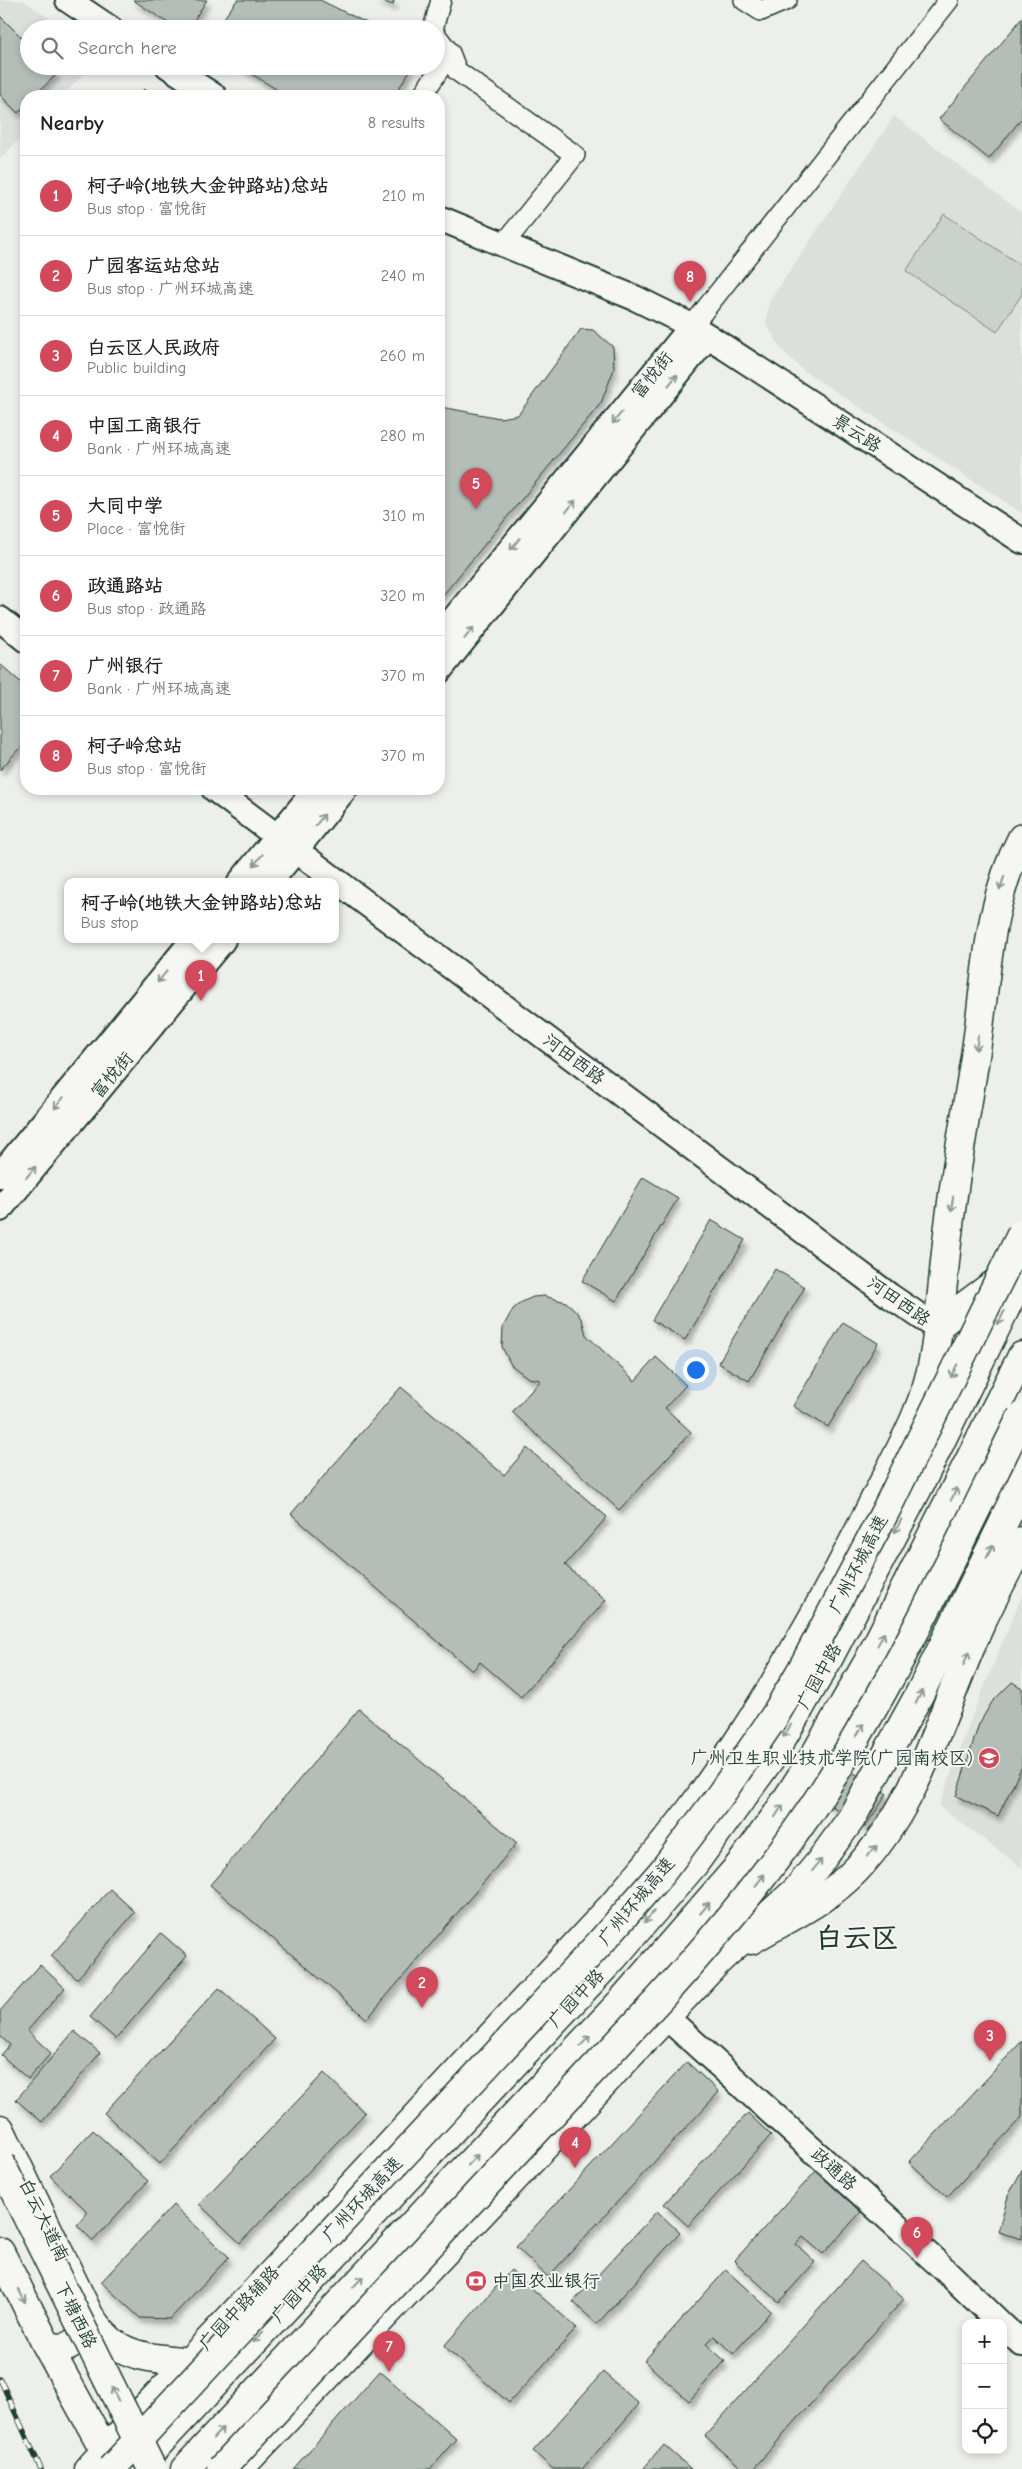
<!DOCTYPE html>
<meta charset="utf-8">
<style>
body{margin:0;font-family:"Comic Neue","LXGW WenKai TC",sans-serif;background:#f6f6f6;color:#222}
.controls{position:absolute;right:15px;bottom:15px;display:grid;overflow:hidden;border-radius:10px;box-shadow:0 2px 8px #0003}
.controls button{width:45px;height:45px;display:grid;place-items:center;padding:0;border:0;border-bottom:1px solid #e0e0e0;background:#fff;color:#222;font:25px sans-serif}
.you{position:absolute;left:695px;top:1369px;width:18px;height:18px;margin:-12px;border:4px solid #fff;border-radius:50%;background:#1a73e8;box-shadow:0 0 0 8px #1a73e833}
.badge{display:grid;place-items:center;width:32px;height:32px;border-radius:50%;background:#d1495b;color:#fff;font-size:16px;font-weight:700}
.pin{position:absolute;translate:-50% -41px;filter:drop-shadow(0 1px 2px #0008)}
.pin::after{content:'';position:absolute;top:26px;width:18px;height:15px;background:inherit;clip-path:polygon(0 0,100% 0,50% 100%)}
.popup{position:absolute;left:64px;top:878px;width:275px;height:65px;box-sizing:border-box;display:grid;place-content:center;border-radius:10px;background:#fff;filter:drop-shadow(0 1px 4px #0005);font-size:16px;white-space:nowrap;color:#767676}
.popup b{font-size:19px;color:#222}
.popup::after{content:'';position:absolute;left:50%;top:100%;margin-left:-10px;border:10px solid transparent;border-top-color:#fff}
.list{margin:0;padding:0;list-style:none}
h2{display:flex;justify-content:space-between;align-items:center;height:65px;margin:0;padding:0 20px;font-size:21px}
h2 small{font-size:16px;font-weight:400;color:#767676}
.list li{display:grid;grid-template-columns:32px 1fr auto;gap:15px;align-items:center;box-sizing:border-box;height:80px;padding:0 20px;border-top:1px solid #e0e0e0}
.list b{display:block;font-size:19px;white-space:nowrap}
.list p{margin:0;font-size:16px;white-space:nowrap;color:#767676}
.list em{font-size:16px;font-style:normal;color:#767676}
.icon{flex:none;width:28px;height:28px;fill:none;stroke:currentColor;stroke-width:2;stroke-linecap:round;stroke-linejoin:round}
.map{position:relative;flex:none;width:1022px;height:2469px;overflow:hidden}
.search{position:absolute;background:#fff;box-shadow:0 2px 8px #0003;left:20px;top:20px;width:425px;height:55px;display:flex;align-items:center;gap:12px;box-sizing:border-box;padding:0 18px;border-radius:28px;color:#767676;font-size:19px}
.panel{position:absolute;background:#fff;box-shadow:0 2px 8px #0003;left:20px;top:90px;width:425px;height:705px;border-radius:20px}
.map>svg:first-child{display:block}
</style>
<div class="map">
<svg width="1022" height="2469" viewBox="0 0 1022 2469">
<defs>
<filter id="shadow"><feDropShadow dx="3" dy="5.5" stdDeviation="2.5" flood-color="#0004"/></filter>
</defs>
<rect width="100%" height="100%" fill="#edefea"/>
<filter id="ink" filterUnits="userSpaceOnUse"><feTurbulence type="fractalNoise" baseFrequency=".02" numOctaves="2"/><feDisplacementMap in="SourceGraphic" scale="10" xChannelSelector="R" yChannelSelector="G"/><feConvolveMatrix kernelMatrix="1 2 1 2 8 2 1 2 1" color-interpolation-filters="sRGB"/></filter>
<g filter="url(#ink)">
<!-- built -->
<path fill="#dce0db" d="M0 0H23L65 29H29V66H92L62 96H26V132L0 159Z
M894 116 1022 213V513L804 371 782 350 766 324 769 302Z
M1022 1595V1868L939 1806 974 1711Z"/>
<!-- green -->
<path fill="#cbd2cc" stroke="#758880" d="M944 214 1022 266V294L997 332 906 271Z"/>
<!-- building -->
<path fill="#b4bdb8" stroke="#1f3d34" filter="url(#shadow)" d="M133 0H207L188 29H177Z
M237 0H320L379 29H216Z
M376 0H394L393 5Z
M0 16 29 45V66H49L57 74 34 96H26V104L18 113 0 95Z
M1022 18V118L989 159 939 119Z
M239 66H413L394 96H287Z
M144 89 155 96H137Z
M581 329 593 330 613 347 614 369 601 403 439 600V410L441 407 500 418 518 415Z
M0 664 26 687V741L0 770Z
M643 1177 678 1198 616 1301 582 1281Z
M711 1220 745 1240 685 1340 652 1320Z
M775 1269 805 1287 749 1381 718 1363Z
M544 1296 566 1302 575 1310 582 1320 586 1335 635 1381 656 1357 686 1385 665 1408 691 1432 619 1510 512 1412 541 1380 528 1378 511 1365 502 1347 503 1327 513 1309 522 1302 533 1297Z
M843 1322 878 1343 828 1427 793 1406Z
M401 1387 504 1475 527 1448 607 1517 565 1565 606 1600 521 1697 480 1662 472 1671 291 1514Z
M1012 1682 1022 1688V1766L998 1816 956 1796 979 1724 992 1702Z
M359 1709 517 1843 367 2019 210 1885Z
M848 1769 887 1794 865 1827 827 1803Z
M110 1889 135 1912 77 1979 51 1956Z
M161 1933 187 1956 116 2039 90 2017Z
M40 1965 65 1988 27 2031 51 2053 28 2079 1 2055 10 2045 0 2036V2011Z
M219 1988 275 2039 160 2164 104 2113Z
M74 2031 100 2053 42 2122 16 2100Z
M1022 2041V2117L947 2197 909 2162Z
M687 2062 719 2092 548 2277 516 2247Z
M324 2073 365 2113 240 2243 199 2204Z
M748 2113 771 2135 688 2226 664 2204Z
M93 2130 148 2181 93 2241 77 2225 88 2212 50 2176Z
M1022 2170V2169V2239L998 2232 1008 2196Z
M816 2171 861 2212 823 2254 803 2237 796 2244 815 2262 779 2302 734 2261Z
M173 2205 229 2257 170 2319 140 2318 101 2282Z
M657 2211 680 2233 597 2324 573 2302Z
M861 2261 904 2299 753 2469H743L705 2436Z
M511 2270 577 2328 509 2403 444 2346Z
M726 2270 771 2311 733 2354 714 2336 706 2344 725 2361 689 2401 644 2361Z
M380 2371 456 2439 430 2469H293Z
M603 2372 639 2404 582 2469H553L533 2451Z
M664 2445 691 2469H643Z"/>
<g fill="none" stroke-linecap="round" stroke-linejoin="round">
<!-- minor casing -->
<g stroke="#1f3d34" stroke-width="22">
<path id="minor" d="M744 0 761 11 787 0
M433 29 441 0
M450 53 457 71 575 155 503 245
M422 96 450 53 436 35
M692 326 949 0"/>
</g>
<!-- tertiary casing -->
<g stroke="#1f3d34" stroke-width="28">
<path id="tertiary" d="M68 0 111 29
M168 66 214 96
M439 218 635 298 692 326 1022 541
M0 619 26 640
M439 637 692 326
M439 671 708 336
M214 789 890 1296 936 1327
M240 882 316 789
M270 882 345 789
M0 1175 193 940
M0 1209 223 940
M666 2017 944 2269 1000 2323
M1003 2326 1022 2344"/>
</g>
<!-- primary casing -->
<g stroke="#1f3d34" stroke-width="31">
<path id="primary" d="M936 1327 1005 1276
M995 1499 1022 1448
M751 1940C786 1919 826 1901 855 1871 921 1802 942 1708 981 1623 994 1595 1009 1568 1022 1541
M621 2002 682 1976
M440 2195 621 2002 740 1865
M289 2254 614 1904C641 1872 667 1841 692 1808 762 1712 821 1608 874 1501 897 1455 926 1407 934 1356 942 1308 944 1259 951 1210 958 1154 969 1099 977 1043 987 972 988 903 1022 838
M105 2451 189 2362
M135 2469 374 2213
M239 2469 525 2167"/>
</g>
<!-- trunk casing -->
<g stroke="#1f3d34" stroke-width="31">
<path id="trunk" d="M0 2129 89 2315C117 2359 142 2356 189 2362L289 2255 375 2212 613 1958 694 1864 770 1759 826 1663 920 1484 1022 1274
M0 2252 46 2344 105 2451 89 2469
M46 2344C69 2357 85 2336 89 2315
M185 2469 440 2195 525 2167 719 1960 740 1865 776 1816 812 1760 868 1662 1022 1356"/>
</g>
<!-- motorway casing -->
<g stroke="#1f3d34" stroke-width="31">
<path id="motorway" d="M719 1960 796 1891 819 1863 851 1819 919 1695 1022 1485"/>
</g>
<!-- minor -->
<use href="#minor" stroke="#f6f6f2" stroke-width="19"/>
<!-- tertiary -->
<use href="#tertiary" stroke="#f6f6f2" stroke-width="24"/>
<!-- primary -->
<use href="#primary" stroke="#f6f6f2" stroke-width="28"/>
<!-- trunk -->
<use href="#trunk" stroke="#f6f6f2" stroke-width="28"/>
<!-- motorway -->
<use href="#motorway" stroke="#f6f6f2" stroke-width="28"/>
<!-- rail casing -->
<g stroke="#1f3d34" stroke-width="5.5">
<path id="rail" d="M0 2379 41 2469"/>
</g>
<!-- rail -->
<use href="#rail" stroke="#f6f6f2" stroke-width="4" stroke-dasharray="11" stroke-linecap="butt"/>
<!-- trunk-bridge casing -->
<g stroke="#1f3d34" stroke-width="31" stroke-linecap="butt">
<path id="trunk-bridge" d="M0 2162 152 2469"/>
</g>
<!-- motorway-bridge casing -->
<g stroke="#1f3d34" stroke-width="31" stroke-linecap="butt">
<path id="motorway-bridge" d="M111 2469 600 1943 662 1872 721 1794 774 1717 802 1669 887 1508 1022 1233
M221 2469 661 1997C721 1931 778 1862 826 1787 901 1669 960 1541 1022 1416"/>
</g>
<!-- trunk-bridge -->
<use href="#trunk-bridge" stroke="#f6f6f2" stroke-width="28"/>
<!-- motorway-bridge -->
<use href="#motorway-bridge" stroke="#f6f6f2" stroke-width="28"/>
</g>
<!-- one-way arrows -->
<defs><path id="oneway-shaft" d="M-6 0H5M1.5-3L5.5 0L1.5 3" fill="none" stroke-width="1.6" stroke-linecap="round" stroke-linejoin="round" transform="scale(1.25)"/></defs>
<g stroke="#8a9a93">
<use href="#oneway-shaft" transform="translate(673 380) rotate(-51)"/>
<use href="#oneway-shaft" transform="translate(617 418) rotate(129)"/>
<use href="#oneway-shaft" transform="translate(571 506) rotate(-51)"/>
<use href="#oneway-shaft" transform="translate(515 544) rotate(129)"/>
<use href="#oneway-shaft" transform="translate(469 633) rotate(-51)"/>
<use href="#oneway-shaft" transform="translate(320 820) rotate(-52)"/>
<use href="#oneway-shaft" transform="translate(258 860) rotate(129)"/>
<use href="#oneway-shaft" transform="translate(1002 883) rotate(109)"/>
<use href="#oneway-shaft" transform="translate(162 977) rotate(129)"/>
<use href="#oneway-shaft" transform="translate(977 1043) rotate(98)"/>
<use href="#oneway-shaft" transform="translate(59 1103) rotate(129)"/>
<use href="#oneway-shaft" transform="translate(31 1172) rotate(-50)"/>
<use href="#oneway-shaft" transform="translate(952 1204) rotate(99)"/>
<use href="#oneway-shaft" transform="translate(1001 1318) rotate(116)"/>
<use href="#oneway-shaft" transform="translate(954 1371) rotate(116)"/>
<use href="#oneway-shaft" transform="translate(954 1494) rotate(-64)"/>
<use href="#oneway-shaft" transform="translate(898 1526) rotate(117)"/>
<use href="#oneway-shaft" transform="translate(990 1551) rotate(-64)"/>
<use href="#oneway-shaft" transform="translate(881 1639) rotate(-62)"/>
<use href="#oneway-shaft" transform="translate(966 1659) rotate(-68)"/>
<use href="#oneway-shaft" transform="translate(919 1697) rotate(-63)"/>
<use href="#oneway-shaft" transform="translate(860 1730) rotate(-61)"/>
<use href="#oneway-shaft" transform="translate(787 1731) rotate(122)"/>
<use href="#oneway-shaft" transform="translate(779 1811) rotate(-57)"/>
<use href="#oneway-shaft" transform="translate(872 1851) rotate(-48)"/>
<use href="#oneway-shaft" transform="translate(817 1865) rotate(-51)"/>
<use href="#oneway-shaft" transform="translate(760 1880) rotate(-52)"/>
<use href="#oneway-shaft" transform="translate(705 1908) rotate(-50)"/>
<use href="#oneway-shaft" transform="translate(649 1917) rotate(131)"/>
<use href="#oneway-shaft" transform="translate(585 2041) rotate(-47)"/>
<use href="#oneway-shaft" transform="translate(473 2160) rotate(-47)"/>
<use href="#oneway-shaft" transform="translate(358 2282) rotate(-47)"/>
<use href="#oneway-shaft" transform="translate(22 2296) rotate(64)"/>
<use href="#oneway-shaft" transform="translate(258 2337) rotate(133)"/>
<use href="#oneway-shaft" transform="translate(115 2394) rotate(-116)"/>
<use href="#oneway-shaft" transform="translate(218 2433) rotate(-47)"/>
</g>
</g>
<!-- icons -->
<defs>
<g id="university-disc" transform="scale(1.125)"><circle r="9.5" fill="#d1495b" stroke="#f6f6f2"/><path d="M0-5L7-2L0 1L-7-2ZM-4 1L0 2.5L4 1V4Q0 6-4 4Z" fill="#fff"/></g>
<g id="bank-disc" transform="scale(1.125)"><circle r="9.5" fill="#d1495b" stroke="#f6f6f2"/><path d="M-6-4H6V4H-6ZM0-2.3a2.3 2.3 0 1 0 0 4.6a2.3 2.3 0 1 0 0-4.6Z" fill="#fff"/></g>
</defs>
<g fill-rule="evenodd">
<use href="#university-disc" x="989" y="1758"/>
<use href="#bank-disc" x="476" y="2281"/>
</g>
<g text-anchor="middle" stroke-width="4" stroke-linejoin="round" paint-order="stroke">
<!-- street labels -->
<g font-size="18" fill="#1f3d34" stroke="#f6f6f2">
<text transform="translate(652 375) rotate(-51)" y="6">富悦街</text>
<text transform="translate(857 433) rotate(33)" y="6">景云路</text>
<text transform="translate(574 1059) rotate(37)" y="6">河田西路</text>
<text transform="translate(112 1075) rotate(-50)" y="6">富悦街</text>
<text transform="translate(899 1301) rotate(35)" y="6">河田西路</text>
<text transform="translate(858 1564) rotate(-63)" y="6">广州环城高速</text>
<text transform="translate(819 1676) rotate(-61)" y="6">广园中路</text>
<text transform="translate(636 1901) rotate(-50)" y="6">广州环城高速</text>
<text transform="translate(576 1998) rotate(-47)" y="6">广园中路</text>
<text transform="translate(834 2169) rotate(42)" y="6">政通路</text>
<text transform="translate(362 2199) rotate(-47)" y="6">广州环城高速</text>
<text transform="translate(44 2220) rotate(64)" y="6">白云大道南</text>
<text transform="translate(299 2293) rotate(-47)" y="6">广园中路</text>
<text transform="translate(239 2308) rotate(-47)" y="6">广园中路辅路</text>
<text transform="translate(76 2315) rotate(64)" y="6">下塘西路</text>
</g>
<!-- poi labels -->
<g font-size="18" fill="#1f3d34" stroke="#f6f6f2" text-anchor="end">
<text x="973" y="1764">广州卫生职业技术学院(广园南校区)</text>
<text x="492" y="2287" text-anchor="start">中国农业银行</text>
</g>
<!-- town labels -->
<g font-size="28" font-weight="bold" fill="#1f3d34" stroke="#f6f6f2">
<text x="857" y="1947">白云区</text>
</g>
</g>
</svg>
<div class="controls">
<button>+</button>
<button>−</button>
<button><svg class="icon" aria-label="locate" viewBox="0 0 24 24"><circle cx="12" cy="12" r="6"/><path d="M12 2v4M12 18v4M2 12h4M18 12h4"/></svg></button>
</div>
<div class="you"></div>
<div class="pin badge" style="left:201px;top:1001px">1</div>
<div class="popup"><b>柯子岭(地铁大金钟路站)总站</b>Bus stop</div>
<div class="pin badge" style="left:422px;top:2008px">2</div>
<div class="pin badge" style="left:990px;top:2061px">3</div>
<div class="pin badge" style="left:575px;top:2168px">4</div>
<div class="pin badge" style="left:476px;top:509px">5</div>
<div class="pin badge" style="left:917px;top:2258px">6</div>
<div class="pin badge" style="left:389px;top:2372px">7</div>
<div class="pin badge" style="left:690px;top:302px">8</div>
<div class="search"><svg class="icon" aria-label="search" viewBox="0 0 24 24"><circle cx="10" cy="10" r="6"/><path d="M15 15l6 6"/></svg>Search here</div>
<section class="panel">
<h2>Nearby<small>8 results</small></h2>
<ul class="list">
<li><span class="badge">1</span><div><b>柯子岭(地铁大金钟路站)总站</b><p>Bus stop · 富悦街</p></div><em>210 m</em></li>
<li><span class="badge">2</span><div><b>广园客运站总站</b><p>Bus stop · 广州环城高速</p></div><em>240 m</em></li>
<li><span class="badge">3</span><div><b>白云区人民政府</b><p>Public building</p></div><em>260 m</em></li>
<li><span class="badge">4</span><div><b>中国工商银行</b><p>Bank · 广州环城高速</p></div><em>280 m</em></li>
<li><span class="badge">5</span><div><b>大同中学</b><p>Place · 富悦街</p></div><em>310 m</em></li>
<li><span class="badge">6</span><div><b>政通路站</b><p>Bus stop · 政通路</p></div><em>320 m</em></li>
<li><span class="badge">7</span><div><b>广州银行</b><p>Bank · 广州环城高速</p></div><em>370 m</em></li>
<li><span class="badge">8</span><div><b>柯子岭总站</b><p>Bus stop · 富悦街</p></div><em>370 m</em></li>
</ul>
</section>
</div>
